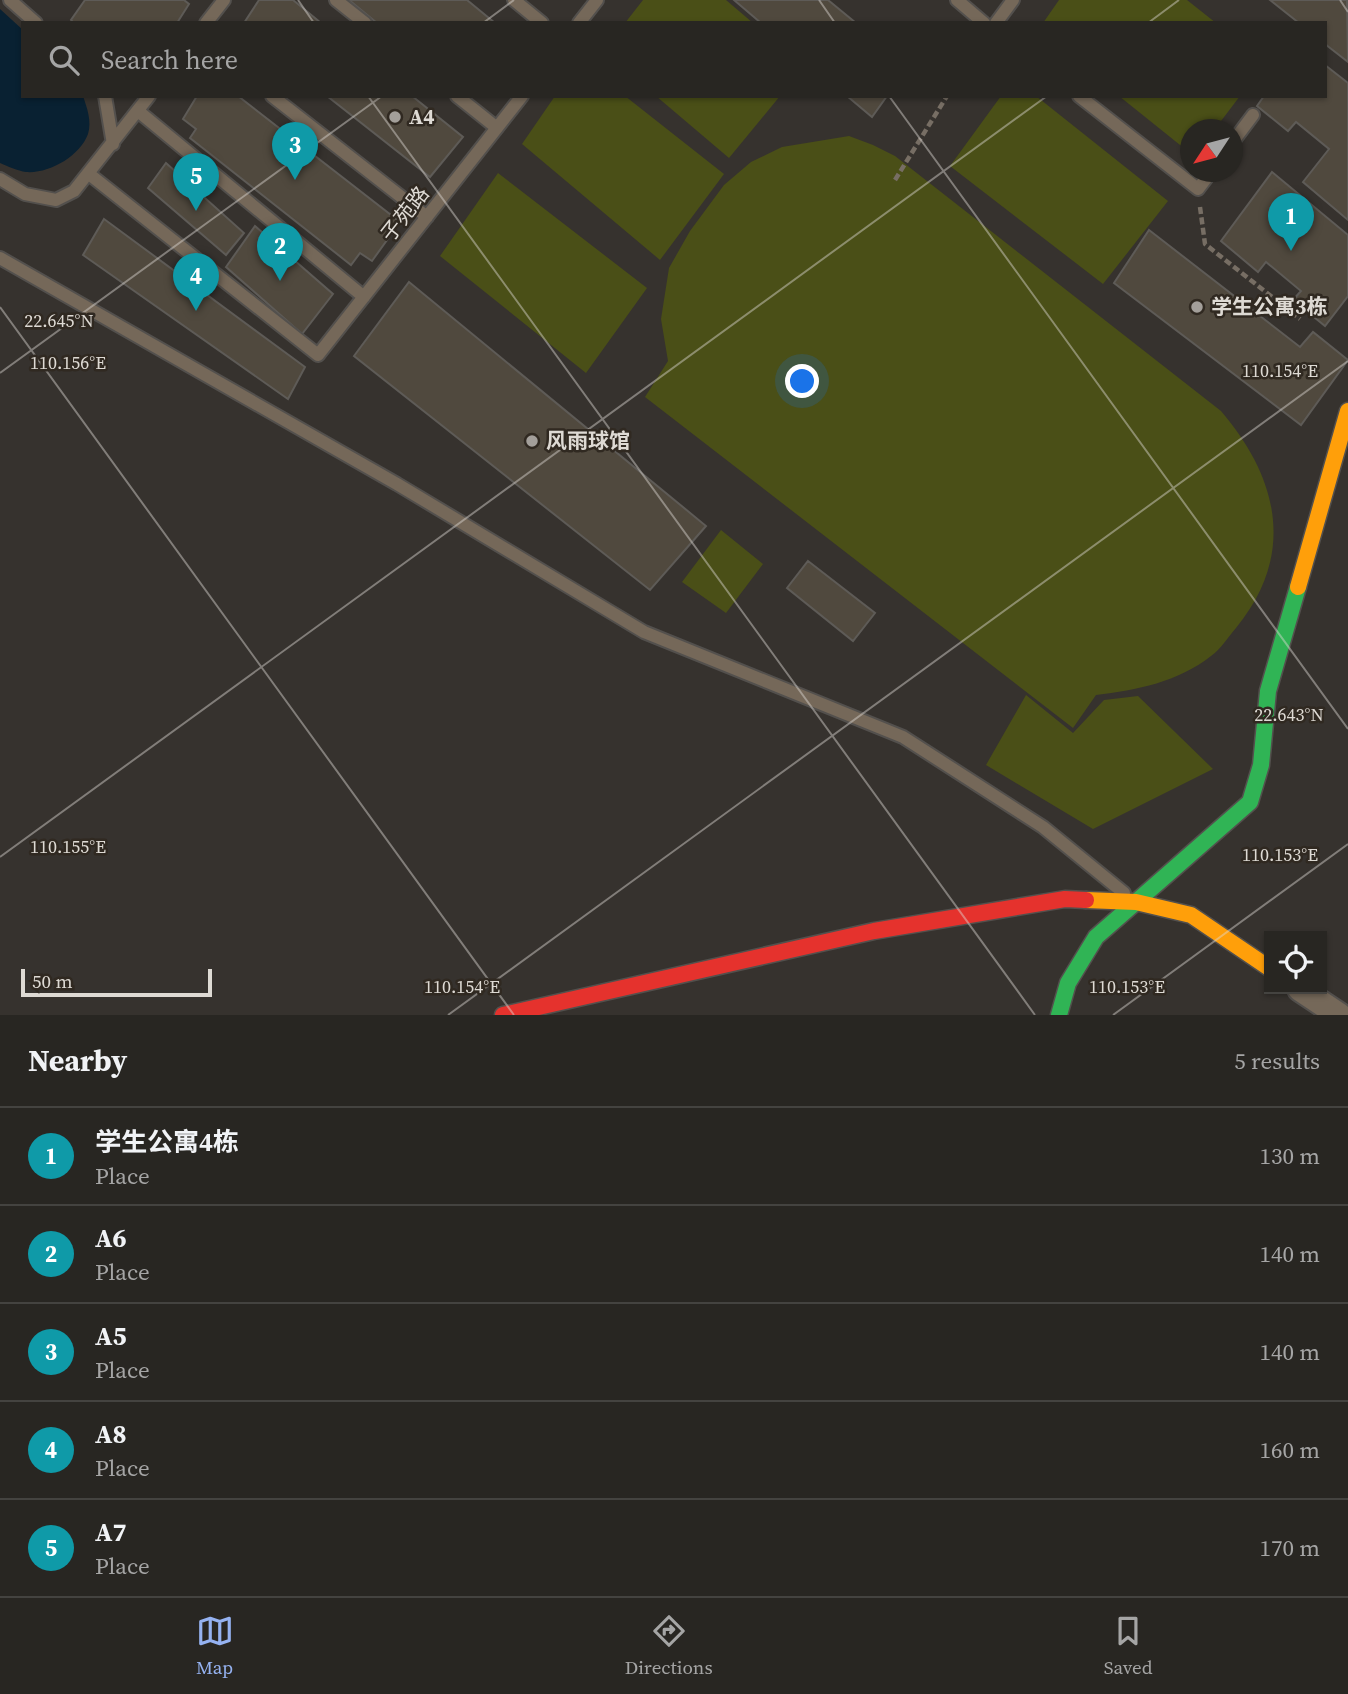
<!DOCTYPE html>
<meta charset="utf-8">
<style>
body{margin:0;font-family:"Source Serif 4","Noto Sans SC",serif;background:#302e2a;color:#f1f3f6}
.controls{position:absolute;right:21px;bottom:21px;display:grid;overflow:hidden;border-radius:0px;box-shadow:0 2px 5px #0004}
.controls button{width:63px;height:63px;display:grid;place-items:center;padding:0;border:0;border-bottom:2px solid #444340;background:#282622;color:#f1f3f6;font:35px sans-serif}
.compass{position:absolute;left:1180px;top:119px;width:63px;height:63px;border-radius:50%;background:#282622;box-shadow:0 2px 5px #0004;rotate:234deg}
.scale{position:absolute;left:21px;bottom:18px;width:191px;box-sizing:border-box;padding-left:7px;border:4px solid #dedad4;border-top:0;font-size:19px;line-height:24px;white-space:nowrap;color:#dedad4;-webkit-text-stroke:5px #302921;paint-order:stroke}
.you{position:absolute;left:803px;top:382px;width:24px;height:24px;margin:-18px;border:5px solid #fff;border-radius:50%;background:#1a73e8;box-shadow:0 0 0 10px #1a73e833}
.badge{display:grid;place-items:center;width:46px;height:46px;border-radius:50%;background:#95b2f1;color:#fff;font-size:23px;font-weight:700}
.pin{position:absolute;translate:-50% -58px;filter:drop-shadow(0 2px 4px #0008)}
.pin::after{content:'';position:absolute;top:37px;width:24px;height:21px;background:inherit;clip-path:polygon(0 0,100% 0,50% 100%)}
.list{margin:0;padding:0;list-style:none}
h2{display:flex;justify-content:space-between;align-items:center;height:91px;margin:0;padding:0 28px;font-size:30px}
h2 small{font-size:23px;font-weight:400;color:#a5a5a5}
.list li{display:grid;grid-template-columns:46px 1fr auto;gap:21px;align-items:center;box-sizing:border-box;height:98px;padding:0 28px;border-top:2px solid #444340}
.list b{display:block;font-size:26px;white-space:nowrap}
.list p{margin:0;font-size:23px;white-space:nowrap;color:#a5a5a5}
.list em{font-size:23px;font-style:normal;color:#a5a5a5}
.icon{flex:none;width:38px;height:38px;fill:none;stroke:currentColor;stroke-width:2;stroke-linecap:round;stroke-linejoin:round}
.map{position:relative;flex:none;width:1348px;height:1015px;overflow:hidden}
.search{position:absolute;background:#282622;box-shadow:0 2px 5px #0004;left:21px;right:21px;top:21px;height:77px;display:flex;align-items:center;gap:18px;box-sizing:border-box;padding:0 24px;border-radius:0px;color:#a5a5a5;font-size:26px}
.sheet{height:581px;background:#282622}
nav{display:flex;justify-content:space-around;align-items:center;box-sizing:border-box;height:98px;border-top:2px solid #444340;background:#282622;font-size:19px;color:#a5a5a5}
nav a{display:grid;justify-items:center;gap:4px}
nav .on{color:#95b2f1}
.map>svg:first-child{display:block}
</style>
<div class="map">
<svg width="1348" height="1015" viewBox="0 0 1348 1015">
<rect width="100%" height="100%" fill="#36322e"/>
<!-- green -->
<path fill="#4a4f17" d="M643 0H726L753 23H625Z
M1059 0H1187L1216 23H1043Z
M555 96H625L724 174 660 260 522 144Z
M656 96H780L729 158Z
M1001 96H1036L1168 201 1103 284 950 166Z
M1119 96H1240L1215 129 1190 130V153Z
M849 136 873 145 895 156 1221 411C1279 479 1296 555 1236 628 1228 637 1221 649 1211 656 1178 682 1137 690 1096 695L1073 728 645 397 668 361 661 319 669 268 690 231 724 185 751 162 782 147Z
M498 173 647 288 586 373 440 256Z
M721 530 763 564 726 613 682 582Z
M1026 695 1073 733 1104 700 1138 696 1213 769 1093 829 986 765Z"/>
<!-- water -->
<path fill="#092132" d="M0 9 23 30V96H83C87 108 92 121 88 134 80 156 49 174 26 172 18 171 7 166 0 163Z"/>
<!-- building -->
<path fill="#50493e" stroke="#5e5b57" stroke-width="2" d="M85 0H184L189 4 177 23H74L71 20Z
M259 0H293L321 23H244Z
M349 0H467L495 23H377Z
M734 0H828L856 23H761Z
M1270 0H1347L1348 62 1325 44V23H1299Z
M1325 65 1348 83V220L1303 182 1329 149 1296 122 1288 131 1257 106 1264 96H1325Z
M197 96H238L400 222 372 261 360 253 351 265 190 138 196 129 183 119Z
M327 96H412L463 137 430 177Z
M847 96H887L872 117Z
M166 163 244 233 226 255 148 188Z
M1272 172 1348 235V296L1325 326 1293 300 1301 291 1266 262 1258 272 1221 241Z
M104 219 305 367 288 399 83 255Z
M255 226 333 294 302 334 226 267Z
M1149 230 1300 347 1313 332 1348 360 1301 425 1114 283Z
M409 282 706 526 650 590 354 356Z
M808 561 875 613 853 641 787 588Z"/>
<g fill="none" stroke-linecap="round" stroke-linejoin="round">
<!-- lane casing -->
<g stroke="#53504d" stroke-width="16">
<path id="lane" d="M10 0 36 23
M336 0 365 23
M514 0 542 23
M957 0 984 23
M206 23 224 0
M579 23 597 0
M996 23 1013 0
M105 96 113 144
M272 96 427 217
M457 96 497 128
M1079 96 1198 189 1211 172
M138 111 364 297
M1232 143 1253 115
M89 174 318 355 522 96
M0 179 25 194 56 200 74 191 149 96
M0 258 397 484 644 632 903 737 1043 827 1124 893"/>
</g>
<!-- street casing -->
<g stroke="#53504d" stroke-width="28">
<path id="street" d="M1300 989 1339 1015"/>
</g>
<!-- fast casing -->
<g stroke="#53504d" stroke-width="19">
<path id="fast" d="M1059 1015 1068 983 1096 937 1250 802 1261 765 1268 691 1298 587"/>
</g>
<!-- slow casing -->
<g stroke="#53504d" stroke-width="19">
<path id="slow" d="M1298 587 1348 411
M1086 900 1136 902 1191 915 1269 968"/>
</g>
<!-- jam casing -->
<g stroke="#53504d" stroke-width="19">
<path id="jam" d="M503 1015 874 931 1065 899 1086 900"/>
</g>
<!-- path -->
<path stroke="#776e64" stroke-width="4.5" stroke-dasharray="7 3.5" stroke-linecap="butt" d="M895 180 947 96
M1200 207 1205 244 1300 319"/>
<!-- lane -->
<use href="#lane" stroke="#756859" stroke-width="12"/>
<!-- street -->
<use href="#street" stroke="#756859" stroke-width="24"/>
<!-- fast -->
<use href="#fast" stroke="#30b455" stroke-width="16"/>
<!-- slow -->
<use href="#slow" stroke="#ff9f0a" stroke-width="16"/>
<!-- jam -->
<use href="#jam" stroke="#e5322d" stroke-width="16"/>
</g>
<!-- ticks -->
<path fill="none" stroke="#dedad4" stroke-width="2" stroke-opacity="0.45" d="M298 0 314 23M819 0 835 23M1340 0 1348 12M483 23 514 0M1148 23 1179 0M368 96 1035 1015M889 96 1348 729M0 307 514 1015M0 373 382 96M0 857 1047 96M448 1015 1348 361M1113 1015 1348 844"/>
<!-- markers -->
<g fill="#a39f9a" stroke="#302921" stroke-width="2.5">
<circle cx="395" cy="117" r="7"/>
<circle cx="1197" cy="307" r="7"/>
<circle cx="532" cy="441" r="7"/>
</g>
<g text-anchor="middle" stroke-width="5" stroke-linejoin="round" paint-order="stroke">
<!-- poi labels -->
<g font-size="21" font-weight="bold" fill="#dedad4" stroke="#302921" text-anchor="start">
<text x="409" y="124">A4</text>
<text x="1211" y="314">学生公寓3栋</text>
<text x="546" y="448">风雨球馆</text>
</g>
<!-- street labels -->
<g font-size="21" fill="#dedad4" stroke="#302921">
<text transform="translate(405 214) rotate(-52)" y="7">子苑路</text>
</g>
</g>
<g font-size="18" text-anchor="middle" fill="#dedad4" stroke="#302921" stroke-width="5" stroke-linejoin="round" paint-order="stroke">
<text x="59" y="327">22.645°N</text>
<text x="68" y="369">110.156°E</text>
<text x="1280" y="377">110.154°E</text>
<text x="1289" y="721">22.643°N</text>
<text x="68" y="853">110.155°E</text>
<text x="1280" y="861">110.153°E</text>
<text x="462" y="993">110.154°E</text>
<text x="1127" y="993">110.153°E</text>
</g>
</svg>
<div class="controls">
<button><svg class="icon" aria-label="locate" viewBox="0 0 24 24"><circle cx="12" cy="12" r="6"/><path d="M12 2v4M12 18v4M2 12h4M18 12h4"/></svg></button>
</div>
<svg class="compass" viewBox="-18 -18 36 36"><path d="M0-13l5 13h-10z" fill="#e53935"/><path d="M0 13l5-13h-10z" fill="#a5a5a5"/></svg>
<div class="scale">50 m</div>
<div class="you"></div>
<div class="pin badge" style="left:1291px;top:251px;background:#0f9aa8">1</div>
<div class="pin badge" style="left:280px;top:281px;background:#0f9aa8">2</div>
<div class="pin badge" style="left:295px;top:180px;background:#0f9aa8">3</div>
<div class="pin badge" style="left:196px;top:311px;background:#0f9aa8">4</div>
<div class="pin badge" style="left:196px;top:211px;background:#0f9aa8">5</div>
<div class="search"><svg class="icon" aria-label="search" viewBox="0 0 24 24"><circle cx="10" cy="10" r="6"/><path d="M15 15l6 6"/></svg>Search here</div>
</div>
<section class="sheet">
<h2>Nearby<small>5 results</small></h2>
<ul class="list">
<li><span class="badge" style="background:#0f9aa8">1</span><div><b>学生公寓4栋</b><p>Place</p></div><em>130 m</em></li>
<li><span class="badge" style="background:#0f9aa8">2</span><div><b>A6</b><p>Place</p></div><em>140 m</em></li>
<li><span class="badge" style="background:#0f9aa8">3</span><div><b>A5</b><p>Place</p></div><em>140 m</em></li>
<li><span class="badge" style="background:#0f9aa8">4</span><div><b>A8</b><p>Place</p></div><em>160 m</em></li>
<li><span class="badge" style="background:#0f9aa8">5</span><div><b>A7</b><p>Place</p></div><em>170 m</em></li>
</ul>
</section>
<nav>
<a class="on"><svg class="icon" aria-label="map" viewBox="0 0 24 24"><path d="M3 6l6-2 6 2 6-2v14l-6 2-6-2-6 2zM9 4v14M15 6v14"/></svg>Map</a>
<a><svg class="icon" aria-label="directions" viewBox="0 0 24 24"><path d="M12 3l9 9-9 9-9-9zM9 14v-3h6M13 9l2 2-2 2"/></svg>Directions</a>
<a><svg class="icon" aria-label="saved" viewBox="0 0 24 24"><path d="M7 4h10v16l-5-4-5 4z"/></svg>Saved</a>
</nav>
